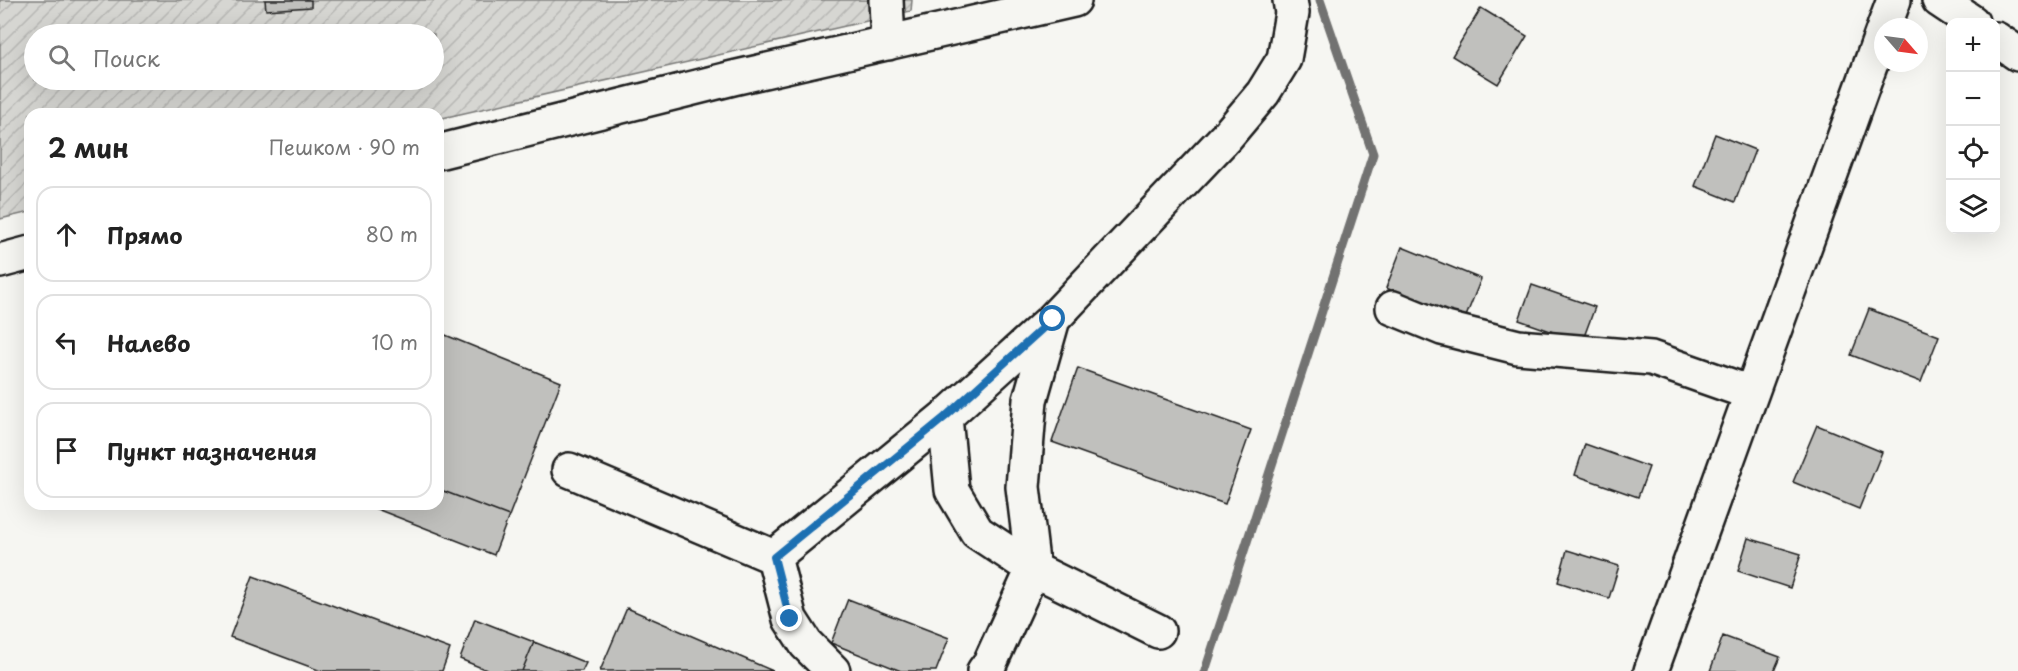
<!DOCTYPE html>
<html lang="ru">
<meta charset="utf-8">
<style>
body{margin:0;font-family:"Playpen Sans",sans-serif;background:#f2f2f2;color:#222}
.controls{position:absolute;right:18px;top:18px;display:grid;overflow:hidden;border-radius:12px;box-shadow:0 6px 24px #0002}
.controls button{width:54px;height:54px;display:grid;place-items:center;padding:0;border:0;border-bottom:2px solid #e0e0e0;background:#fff;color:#222;font:30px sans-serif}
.compass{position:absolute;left:1874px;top:18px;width:54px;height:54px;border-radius:50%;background:#fff;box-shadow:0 6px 24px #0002;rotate:118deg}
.stop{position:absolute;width:18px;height:18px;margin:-14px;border:4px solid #1f6fb2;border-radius:50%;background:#fff}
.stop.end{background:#1f6fb2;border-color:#fff;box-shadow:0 2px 6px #0008}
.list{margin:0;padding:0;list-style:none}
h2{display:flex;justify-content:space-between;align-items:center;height:78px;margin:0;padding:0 24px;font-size:26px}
h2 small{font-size:20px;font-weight:400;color:#767676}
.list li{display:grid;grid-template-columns:39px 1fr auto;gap:18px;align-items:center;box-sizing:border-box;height:96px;margin:0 12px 12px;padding:0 12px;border:2px solid #e0e0e0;border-radius:18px}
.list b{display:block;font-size:22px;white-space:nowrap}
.list em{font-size:20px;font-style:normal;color:#767676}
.icon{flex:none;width:33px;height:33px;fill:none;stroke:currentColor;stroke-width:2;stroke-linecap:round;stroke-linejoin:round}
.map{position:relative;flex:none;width:2018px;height:671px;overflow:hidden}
.search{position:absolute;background:#fff;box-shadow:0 6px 24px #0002;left:24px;top:24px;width:420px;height:66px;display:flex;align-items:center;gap:15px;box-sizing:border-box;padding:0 21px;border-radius:33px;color:#767676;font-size:22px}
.panel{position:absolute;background:#fff;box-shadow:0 6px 24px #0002;left:24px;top:108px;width:420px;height:402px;border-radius:18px}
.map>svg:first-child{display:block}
</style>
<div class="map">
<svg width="2018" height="671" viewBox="0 0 2018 671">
<defs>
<pattern id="garden-furrows" width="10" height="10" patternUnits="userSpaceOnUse" patternTransform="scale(1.5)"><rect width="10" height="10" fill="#d6d6d2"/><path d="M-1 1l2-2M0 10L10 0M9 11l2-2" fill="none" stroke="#b7b7b4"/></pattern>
</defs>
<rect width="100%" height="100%" fill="#f6f6f2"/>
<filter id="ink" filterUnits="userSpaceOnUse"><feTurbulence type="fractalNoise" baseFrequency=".0167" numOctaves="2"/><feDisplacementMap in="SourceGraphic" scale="12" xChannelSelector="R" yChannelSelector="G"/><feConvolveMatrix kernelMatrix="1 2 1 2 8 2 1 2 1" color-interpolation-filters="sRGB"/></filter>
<g filter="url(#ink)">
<!-- garden -->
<path fill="url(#garden-furrows)" stroke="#797977" stroke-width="1.5" fill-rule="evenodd" d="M0 0H912L911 11 438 119V114H30V212L0 219ZM34 34H434V80H34Z"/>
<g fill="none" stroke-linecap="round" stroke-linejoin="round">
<!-- stream -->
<path stroke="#727271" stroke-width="9" d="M1205 671 1373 154 1320 0"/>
</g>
<!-- building -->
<path fill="#c0c0bd" stroke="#1c1c1c" stroke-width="1.5" d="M265 0H311V7L266 10Z
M1481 8 1527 36 1498 84 1452 56Z
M1715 134 1755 150 1735 202 1695 186Z
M1402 247 1481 279 1465 319 1386 288Z
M1532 285 1595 307 1582 342 1519 320Z
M1869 309 1939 336 1921 382 1851 355Z
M438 332 561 382 509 516 438 489Z
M1078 368 1251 430 1225 504 1052 442Z
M1817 425 1882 452 1859 509 1793 482Z
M1585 444 1649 467 1638 497 1575 475Z
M438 489 509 516 494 555 364 504H438Z
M1748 538 1801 554 1790 588 1738 571Z
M1567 550 1619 566 1609 598 1558 582Z
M253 576 450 649 442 671H321L230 637Z
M848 599 949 638 936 671H901L831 643Z
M627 608 773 671H600Z
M475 619 534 642 522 671H489L460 659Z
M1723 636 1780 657 1774 671H1710Z
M534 642 586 663 582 671H522Z"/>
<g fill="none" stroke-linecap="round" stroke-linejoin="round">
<!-- minor casing -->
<g stroke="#1c1c1c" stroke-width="38">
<path id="minor" d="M886 0 888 43
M1939 0 1972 22
M1884 27 1894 0
M1996 39 2018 54
M438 152 733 78 1074 0
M0 261 30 253
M1393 308 1442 328 1518 347 1651 358 1751 393
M1053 319 1030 400 1023 487 1033 569 1158 631
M945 417 952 490 977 532 1033 569 990 663 984 671
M569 470 774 557
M774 557 945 417 1053 319 1226 137 1263 93 1284 59 1292 13 1290 0
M774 557 790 619 806 644 833 671
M1651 671 1883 30"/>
</g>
<!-- minor -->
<use href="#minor" stroke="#f6f6f2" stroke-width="33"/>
</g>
</g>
<g fill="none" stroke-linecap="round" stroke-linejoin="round" filter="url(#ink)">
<!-- route -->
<path stroke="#1f6fb2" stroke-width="8" d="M790 619 774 557 945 417 1053 319"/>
</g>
</svg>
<div class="controls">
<button>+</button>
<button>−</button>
<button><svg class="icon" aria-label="locate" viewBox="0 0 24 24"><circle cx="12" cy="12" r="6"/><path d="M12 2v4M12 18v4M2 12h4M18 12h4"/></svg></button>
<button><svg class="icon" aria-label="layers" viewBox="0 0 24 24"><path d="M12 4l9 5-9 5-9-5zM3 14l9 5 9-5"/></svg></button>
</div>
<svg class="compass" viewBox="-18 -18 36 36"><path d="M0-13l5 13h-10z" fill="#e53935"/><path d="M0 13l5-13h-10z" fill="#767676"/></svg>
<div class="stop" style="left:1053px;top:319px"></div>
<div class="stop end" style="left:790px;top:619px"></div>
<div class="search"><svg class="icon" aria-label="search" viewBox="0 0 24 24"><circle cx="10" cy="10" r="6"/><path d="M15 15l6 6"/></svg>Поиск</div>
<section class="panel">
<h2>2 мин<small>Пешком · 90 m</small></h2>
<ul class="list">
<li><svg class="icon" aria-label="ahead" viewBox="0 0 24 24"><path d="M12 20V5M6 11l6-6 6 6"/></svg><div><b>Прямо</b></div><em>80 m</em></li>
<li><svg class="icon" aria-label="left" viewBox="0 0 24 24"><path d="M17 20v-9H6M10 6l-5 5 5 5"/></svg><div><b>Налево</b></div><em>10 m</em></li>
<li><svg class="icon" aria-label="arrive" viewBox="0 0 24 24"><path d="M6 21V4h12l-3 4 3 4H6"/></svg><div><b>Пункт назначения</b></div></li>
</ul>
</section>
</div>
